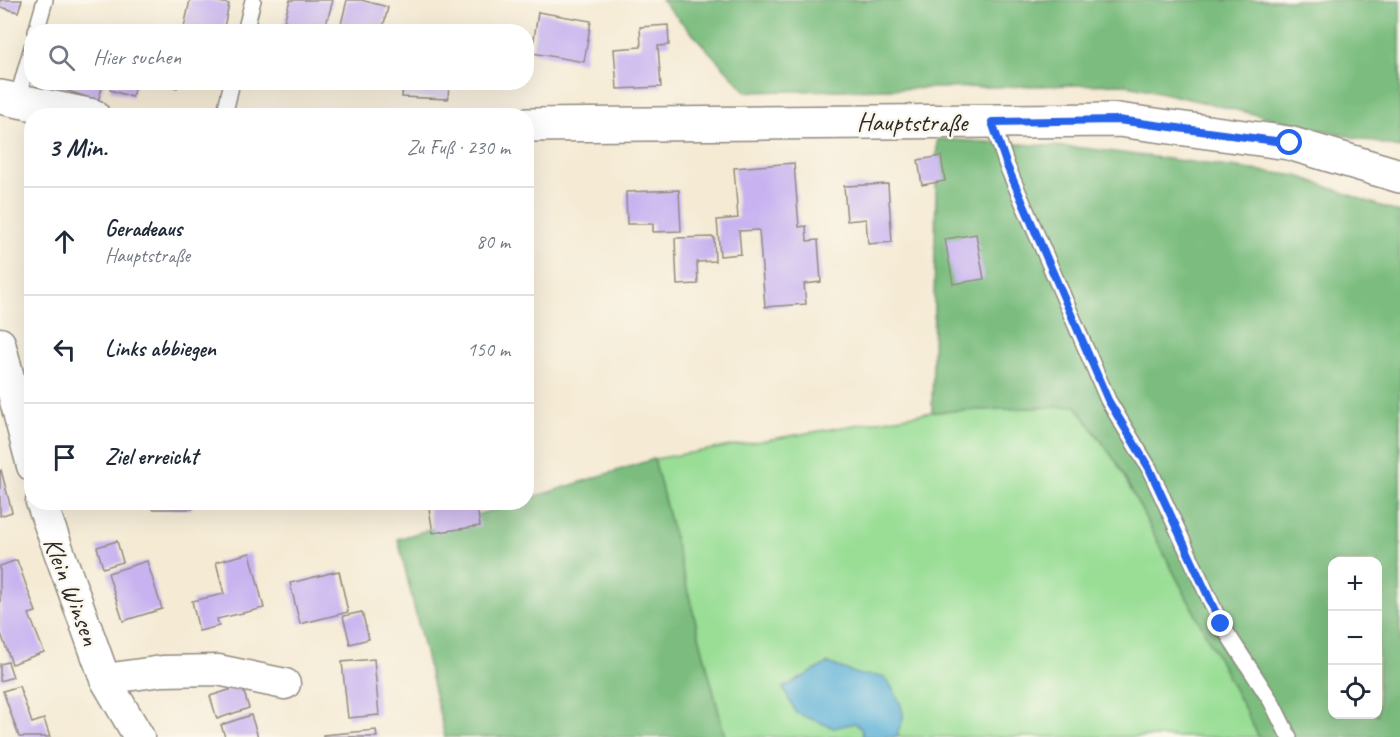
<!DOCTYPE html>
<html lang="de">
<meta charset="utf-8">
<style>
body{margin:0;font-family:Caveat,sans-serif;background:#f6f6f7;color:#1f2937}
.controls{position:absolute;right:18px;bottom:18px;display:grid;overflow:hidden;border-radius:12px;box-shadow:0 6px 24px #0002}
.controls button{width:54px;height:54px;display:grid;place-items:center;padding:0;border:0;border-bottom:2px solid #e0e1e3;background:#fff;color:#1f2937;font:30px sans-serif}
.stop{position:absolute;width:18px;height:18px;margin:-14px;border:4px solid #2563eb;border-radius:50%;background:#fff}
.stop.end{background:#2563eb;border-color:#fff;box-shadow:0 2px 6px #0008}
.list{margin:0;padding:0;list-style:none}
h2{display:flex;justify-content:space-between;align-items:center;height:78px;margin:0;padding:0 24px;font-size:26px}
h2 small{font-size:20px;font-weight:400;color:#747a83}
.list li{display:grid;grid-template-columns:39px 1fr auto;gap:18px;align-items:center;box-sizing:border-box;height:108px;padding:0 24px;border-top:2px solid #e0e1e3}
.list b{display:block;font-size:22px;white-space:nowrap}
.list p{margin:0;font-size:20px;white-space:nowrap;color:#747a83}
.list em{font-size:20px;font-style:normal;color:#747a83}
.icon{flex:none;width:33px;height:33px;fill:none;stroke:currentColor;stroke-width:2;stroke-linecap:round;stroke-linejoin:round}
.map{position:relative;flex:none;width:1400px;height:737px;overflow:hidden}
.search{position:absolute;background:#fff;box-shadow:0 6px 24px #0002;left:24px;top:24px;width:510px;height:66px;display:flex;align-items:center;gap:15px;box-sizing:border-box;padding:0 21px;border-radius:24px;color:#747a83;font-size:22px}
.panel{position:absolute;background:#fff;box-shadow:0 6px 24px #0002;left:24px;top:108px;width:510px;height:402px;border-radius:24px}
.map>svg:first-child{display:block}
</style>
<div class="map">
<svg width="1400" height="737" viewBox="0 0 1400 737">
<rect width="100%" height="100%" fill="#fbf7ec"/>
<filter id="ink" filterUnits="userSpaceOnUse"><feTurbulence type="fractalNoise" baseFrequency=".0167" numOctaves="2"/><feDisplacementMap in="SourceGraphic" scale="12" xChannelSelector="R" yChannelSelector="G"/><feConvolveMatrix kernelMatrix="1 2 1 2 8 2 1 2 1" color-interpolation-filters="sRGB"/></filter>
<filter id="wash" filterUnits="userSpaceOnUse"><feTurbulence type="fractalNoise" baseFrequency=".008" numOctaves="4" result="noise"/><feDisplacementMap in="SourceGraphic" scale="24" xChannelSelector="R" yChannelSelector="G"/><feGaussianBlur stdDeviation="1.35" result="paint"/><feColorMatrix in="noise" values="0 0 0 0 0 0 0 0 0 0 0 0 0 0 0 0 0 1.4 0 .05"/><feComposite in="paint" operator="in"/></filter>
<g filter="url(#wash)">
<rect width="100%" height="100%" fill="#f5ebd5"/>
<!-- green -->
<path fill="#9ade96" stroke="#628460" stroke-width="1.5" d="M1076 406 1117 463 1259 737H725L654 459 932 412Z"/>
<!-- forest -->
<path fill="#7bbd7f" stroke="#537455" stroke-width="1.5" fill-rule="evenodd" d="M661 0H1400V148L1124 84 747 92Z
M937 139 1084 148 1298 176 1400 213V737H1259L1117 463 1076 406 932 412ZM1332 562H1378V714H1332Z
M654 459 725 737H445L398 539 515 503 526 502 527 499Z"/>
<!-- water -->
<path fill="#5bb1d7" stroke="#436e81" stroke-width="1.5" d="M828 663 860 675 883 676C891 684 905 707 903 719 901 726 897 729 898 737H863L862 730 855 723 834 728 796 713 783 688Z"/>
<g id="blocks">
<!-- building -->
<path fill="#c8b3f0" d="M0 0H22L18 12 0 7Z
M190 0H209L229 4 223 32H183Z
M290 0H333L324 32 282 29Z
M347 0H361L388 7 382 32H339Z
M538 12 591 21 584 62 532 53Z
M668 25 669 45 658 46 661 87 617 89 614 49 641 47 640 27Z
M42 82H104L98 101Z
M112 82H136L132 97 110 90Z
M159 82H179L177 88Z
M403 82H449L448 99 402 97Z
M941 156 945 181 922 185 918 160Z
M794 163 799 227 806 226 807 241 818 240 821 282 804 284 806 304 765 307 759 230 739 231 741 254 720 256 717 220 738 218 734 168Z
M888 184 892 242 868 244 866 219 847 221 844 186Z
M679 190 681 231 653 232V224H627L626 192Z
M976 234 984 279 953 284 945 239Z
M714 237 715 261 697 262 698 284 677 285 675 238Z
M1 470 12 512 0 516V471Z
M153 502H192V509H153Z
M428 502H476L480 526 433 533Z
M117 541 123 562 103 568 97 547Z
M250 553 264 608 217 619 219 626 199 631 192 601 224 594 216 562Z
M17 560 36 612 29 614 44 652 12 664 0 631V566Z
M147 561 162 609 123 621 108 573Z
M339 571 348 612 300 624 290 583Z
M362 612 369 639 350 644 343 616Z
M374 659 379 715 348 718 342 662Z
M8 662 13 677 0 681V664Z
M19 686 32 723 44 719 50 737H19L3 691Z
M242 686 249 708 217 719 210 696Z
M251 715 258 737H225L221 725Z
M376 730 377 737H323V735Z"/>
</g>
</g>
<g filter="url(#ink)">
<use href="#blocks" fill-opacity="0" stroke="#908b80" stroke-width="1.5"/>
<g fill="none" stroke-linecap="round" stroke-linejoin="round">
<!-- service casing -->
<g stroke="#908b80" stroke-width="18">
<path id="service" d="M36 32 45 0
M245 32 253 0
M17 100 32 47
M224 116 232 82
M992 121 1007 166 1108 400 1149 468 1221 624 1271 701 1289 737"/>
</g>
<!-- minor casing -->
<g stroke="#908b80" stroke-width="33">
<path id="minor" d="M0 343 32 466
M41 502 105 679 139 737
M105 679 162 671 218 670 285 684"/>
</g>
<!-- tertiary casing -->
<g stroke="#908b80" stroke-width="36">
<path id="tertiary" d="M0 97 93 116
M526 125 1118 120 1289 143 1400 176"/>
</g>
<!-- service -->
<use href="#service" stroke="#fff" stroke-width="15"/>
<!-- minor -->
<use href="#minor" stroke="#fff" stroke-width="30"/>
<!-- tertiary -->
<use href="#tertiary" stroke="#fff" stroke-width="33"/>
</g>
</g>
<g fill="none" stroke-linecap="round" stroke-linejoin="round" filter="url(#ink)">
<!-- route -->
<path stroke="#2563eb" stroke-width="8" d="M1221 624 1149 468 1108 400 1007 166 992 122 1118 120 1290 143"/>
</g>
<g text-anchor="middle" stroke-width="5" stroke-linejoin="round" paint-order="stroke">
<!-- street labels -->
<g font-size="26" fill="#2b2b2b" stroke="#fbf7ec">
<text x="912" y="131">Hauptstraße</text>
<text transform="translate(72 591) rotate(69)" y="9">Klein Winsen</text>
</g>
</g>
</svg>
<div class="controls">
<button>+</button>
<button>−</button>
<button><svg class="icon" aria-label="locate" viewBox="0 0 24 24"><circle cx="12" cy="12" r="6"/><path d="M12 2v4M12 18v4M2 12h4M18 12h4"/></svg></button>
</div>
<div class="stop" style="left:1290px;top:143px"></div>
<div class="stop end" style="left:1221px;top:624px"></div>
<div class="search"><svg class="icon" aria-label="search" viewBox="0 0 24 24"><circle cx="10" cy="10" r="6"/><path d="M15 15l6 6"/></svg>Hier suchen</div>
<section class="panel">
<h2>3 Min.<small>Zu Fuß · 230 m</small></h2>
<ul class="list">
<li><svg class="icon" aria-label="ahead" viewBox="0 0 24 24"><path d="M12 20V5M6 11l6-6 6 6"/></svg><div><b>Geradeaus</b><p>Hauptstraße</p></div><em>80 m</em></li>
<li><svg class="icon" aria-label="left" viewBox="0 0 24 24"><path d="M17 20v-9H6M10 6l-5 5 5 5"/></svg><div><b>Links abbiegen</b></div><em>150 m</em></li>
<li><svg class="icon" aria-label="arrive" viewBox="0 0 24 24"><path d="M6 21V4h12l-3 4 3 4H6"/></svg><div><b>Ziel erreicht</b></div></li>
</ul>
</section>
</div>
